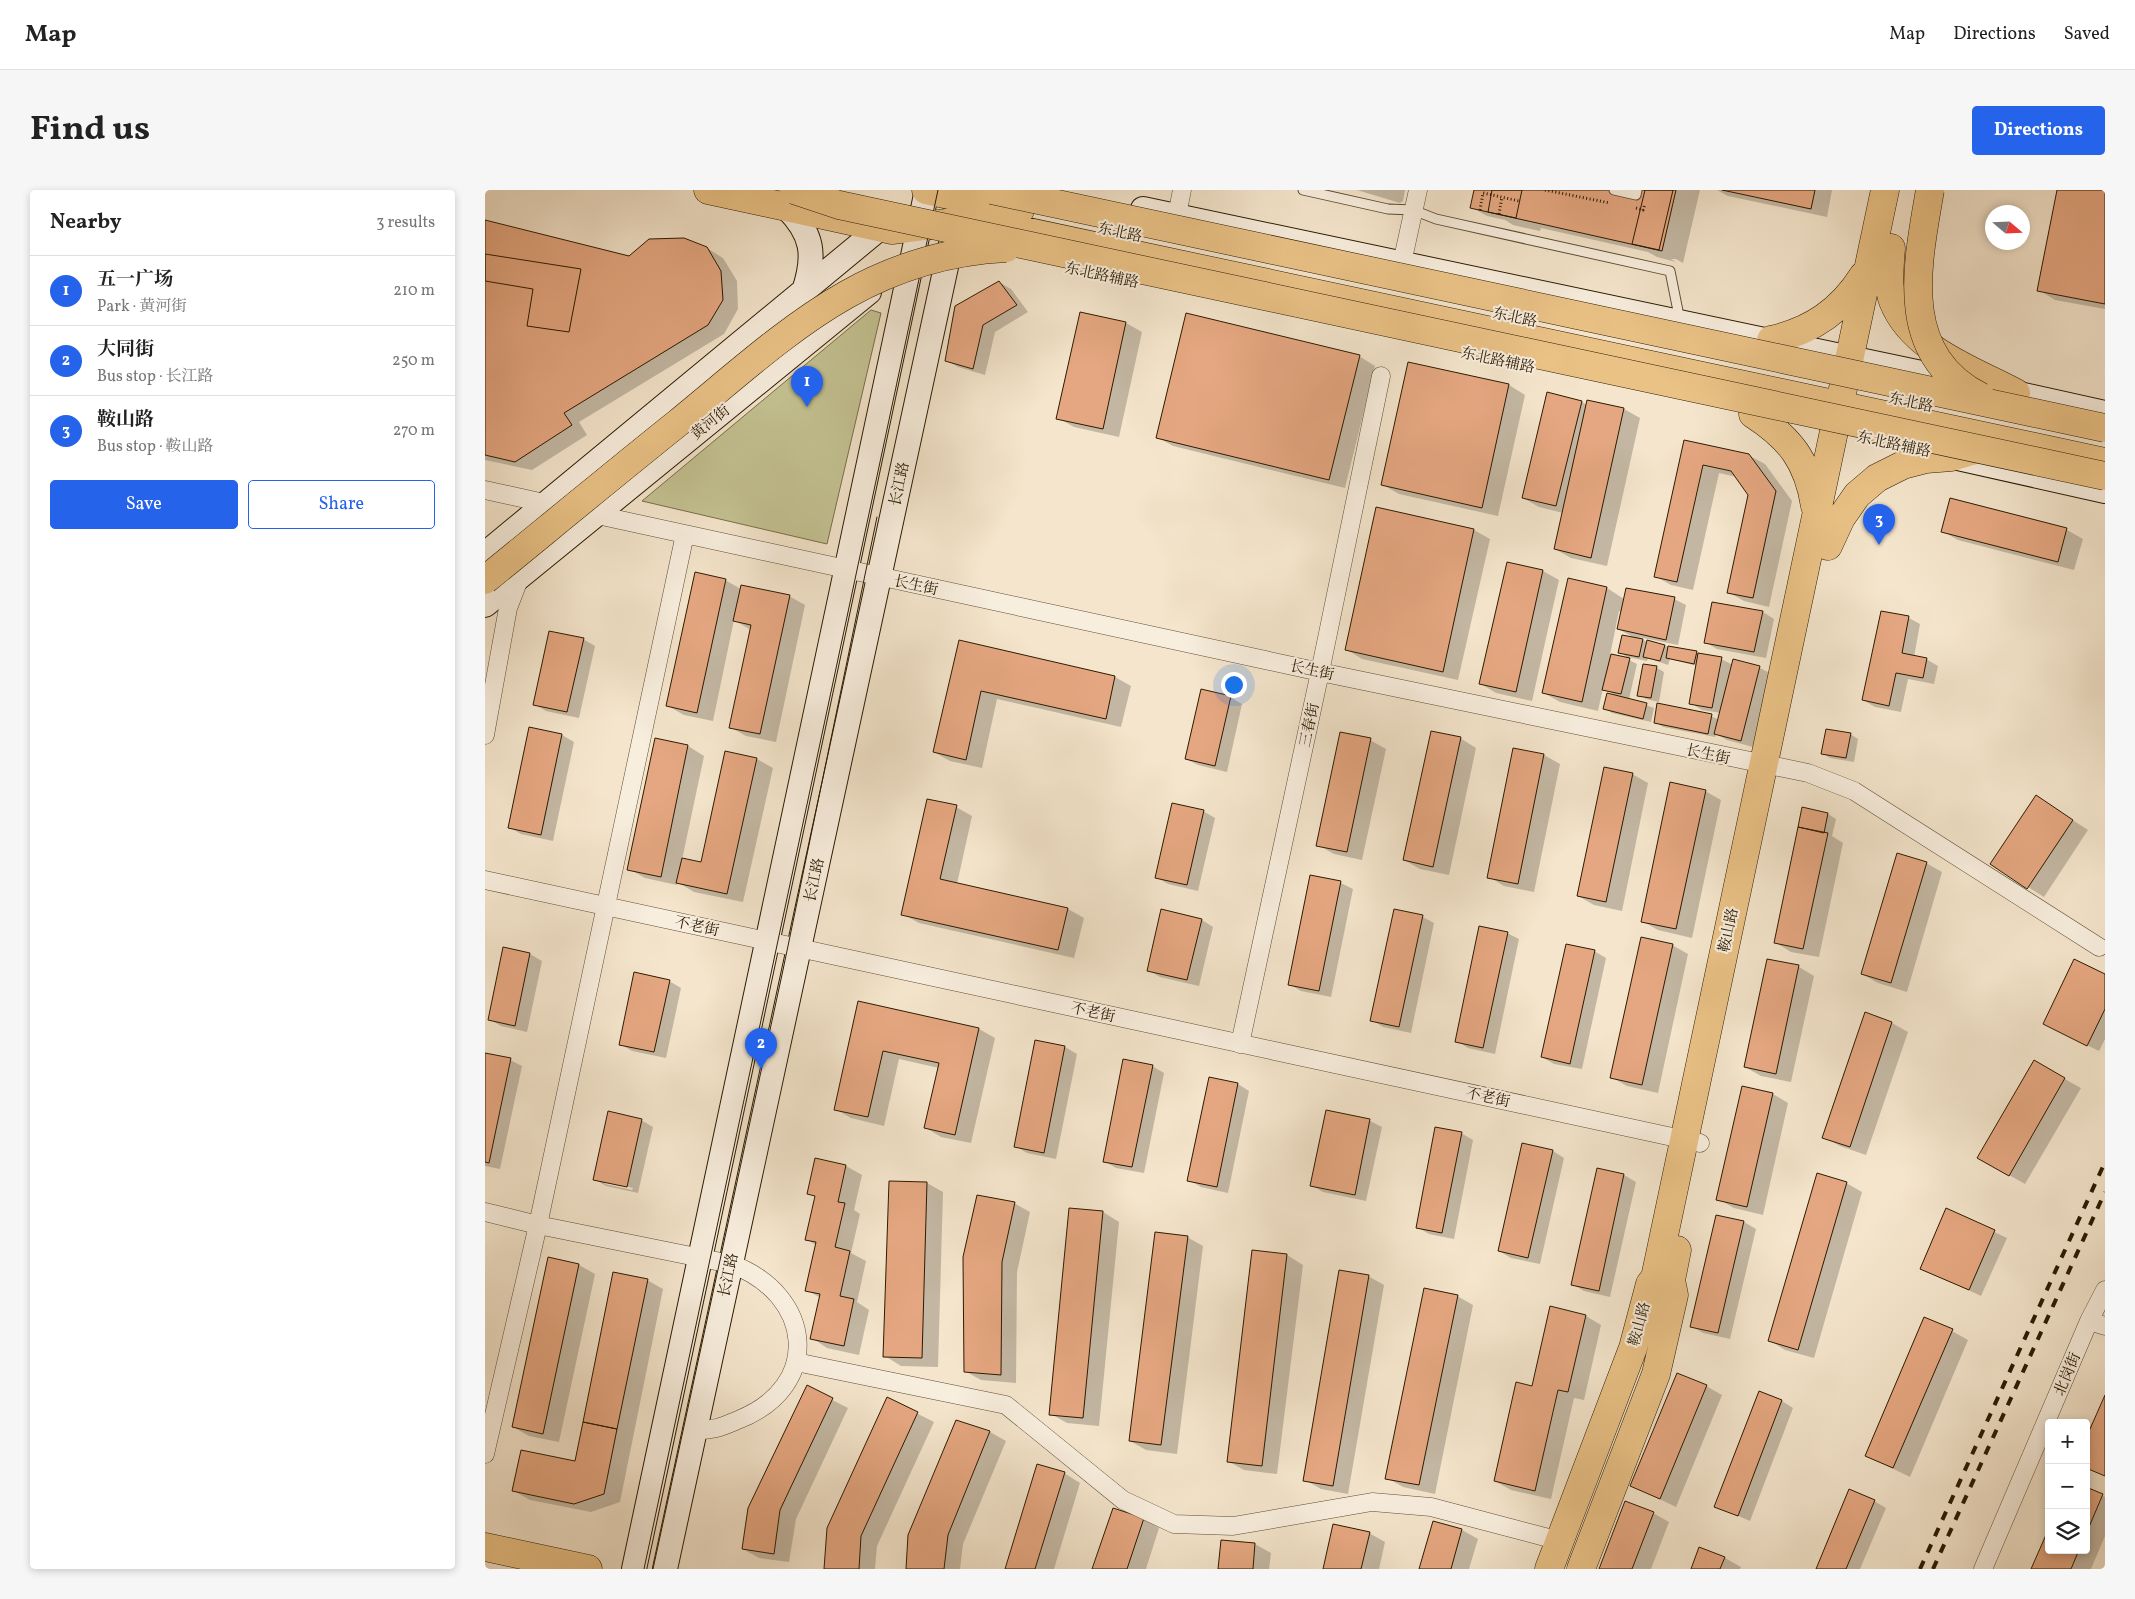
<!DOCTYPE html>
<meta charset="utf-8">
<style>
body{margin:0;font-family:Vollkorn,"Noto Serif SC",serif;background:#f6f6f6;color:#222}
.controls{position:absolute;right:15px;bottom:15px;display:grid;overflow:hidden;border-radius:5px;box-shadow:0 2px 8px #0003}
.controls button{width:45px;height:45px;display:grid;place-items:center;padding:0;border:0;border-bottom:1px solid #e0e0e0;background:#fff;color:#222;font:25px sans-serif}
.compass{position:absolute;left:1500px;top:15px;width:45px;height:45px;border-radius:50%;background:#fff;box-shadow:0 2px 8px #0003;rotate:109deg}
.you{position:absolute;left:748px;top:494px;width:18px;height:18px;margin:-12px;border:4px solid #fff;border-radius:50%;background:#1a73e8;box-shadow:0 0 0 8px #1a73e833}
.badge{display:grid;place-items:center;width:32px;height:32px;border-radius:50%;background:#2563eb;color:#fff;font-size:16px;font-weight:700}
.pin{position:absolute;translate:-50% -41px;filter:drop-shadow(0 1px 2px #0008)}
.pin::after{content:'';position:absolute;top:26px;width:18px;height:15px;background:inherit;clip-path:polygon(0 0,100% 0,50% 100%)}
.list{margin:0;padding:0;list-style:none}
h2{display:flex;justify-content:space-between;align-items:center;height:65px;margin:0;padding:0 20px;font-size:21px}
h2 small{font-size:16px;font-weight:400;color:#767676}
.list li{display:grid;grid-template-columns:32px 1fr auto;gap:15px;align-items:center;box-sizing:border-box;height:70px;padding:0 20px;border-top:1px solid #e0e0e0}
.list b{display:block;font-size:19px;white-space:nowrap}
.list p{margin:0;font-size:16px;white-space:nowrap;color:#767676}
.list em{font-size:16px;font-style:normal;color:#767676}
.actions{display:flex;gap:10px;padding:15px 20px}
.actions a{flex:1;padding:11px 0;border:1px solid #2563eb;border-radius:5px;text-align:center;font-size:18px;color:#2563eb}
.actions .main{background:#2563eb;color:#fff}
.icon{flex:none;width:28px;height:28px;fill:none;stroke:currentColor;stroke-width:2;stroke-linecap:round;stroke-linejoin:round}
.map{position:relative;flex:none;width:1620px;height:1379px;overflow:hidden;border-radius:5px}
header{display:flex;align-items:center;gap:30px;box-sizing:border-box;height:70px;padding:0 25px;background:#fff;border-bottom:1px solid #e0e0e0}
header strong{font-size:24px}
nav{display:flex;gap:28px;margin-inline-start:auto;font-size:18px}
.intro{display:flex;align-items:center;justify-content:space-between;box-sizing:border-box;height:120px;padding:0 30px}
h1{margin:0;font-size:35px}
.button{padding:12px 22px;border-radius:5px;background:#2563eb;color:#fff;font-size:18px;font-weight:700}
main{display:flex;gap:30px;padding:0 30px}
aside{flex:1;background:#fff;border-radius:5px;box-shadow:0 2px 8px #0003}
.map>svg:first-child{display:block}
</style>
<header>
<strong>Map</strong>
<nav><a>Map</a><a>Directions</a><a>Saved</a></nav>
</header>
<div class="intro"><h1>Find us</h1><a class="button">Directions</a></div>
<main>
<aside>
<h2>Nearby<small>3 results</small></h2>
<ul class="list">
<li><span class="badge">1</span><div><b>五一广场</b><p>Park · 黄河街</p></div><em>210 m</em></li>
<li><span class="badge">2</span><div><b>大同街</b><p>Bus stop · 长江路</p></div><em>250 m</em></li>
<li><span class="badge">3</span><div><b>鞍山路</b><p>Bus stop · 鞍山路</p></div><em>270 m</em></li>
</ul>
<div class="actions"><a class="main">Save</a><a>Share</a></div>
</aside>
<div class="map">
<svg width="1620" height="1379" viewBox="0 0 1620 1379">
<rect width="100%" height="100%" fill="#f4e5cc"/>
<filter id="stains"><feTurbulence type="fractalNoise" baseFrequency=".004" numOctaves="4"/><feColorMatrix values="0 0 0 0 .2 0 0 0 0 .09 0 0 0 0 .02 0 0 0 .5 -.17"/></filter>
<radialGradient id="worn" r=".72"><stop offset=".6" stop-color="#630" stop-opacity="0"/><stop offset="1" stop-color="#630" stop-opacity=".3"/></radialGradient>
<!-- green -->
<path fill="#c4c292" stroke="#786e49" d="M386 120 396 123 342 354 157 311Z"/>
<!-- shadow -->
<path fill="#0003" fill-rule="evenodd" d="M872 0H920L918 11 915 13Z
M990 0H1215L1198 73 1191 69H1186L1191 72 1172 67 1163 62 1056 38 1055 41 1028 35 1020 30 1002 26 986 17Z
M1232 0H1347L1342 27 1243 6Z
M1573 0H1620V119L1570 110 1554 100Z
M0 31 144 68 222 58 238 68 252 91 253 119 239 144 94 232 102 245 47 280 0 270Z
M514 92 526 99 543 122 510 142 500 185 473 177 461 170Z
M596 123 641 133 657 142 634 247 589 237 573 228Z
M874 166 890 176 860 298 688 256 672 247Z
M1024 195 1040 205 1013 326 914 304 898 295Z
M1103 211 1139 219 1155 228 1122 376 1086 368 1070 359 1078 323 1054 317 1038 308 1097 212 1102 215Z
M1200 251 1263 265 1280 274 1307 311 1284 417 1259 411 1243 402 1264 304 1252 287 1234 283 1208 400 1186 395 1170 386Z
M1465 310 1582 340 1598 349 1589 380 1473 350 1457 341Z
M892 318 989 340 1005 349 973 490 877 469 861 459Z
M1023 373 1058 381 1074 390 1047 511 1011 503 996 494Z
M240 390 256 399 304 406 320 415 291 552 261 546 245 537 266 440 249 430 228 531 199 525 183 516Z
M1122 398 1139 409H1189L1201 415 1193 455 1154 447 1163 453 1211 462 1236 469 1248 475 1249 471 1275 478 1287 484 1268 557 1242 550 1231 544 1230 547 1178 537 1170 532 1226 526 1234 530 1236 523 1217 520 1205 513 1212 476 1185 469 1183 475 1163 468 1162 471 1142 467 1134 462 1150 448 1133 439 1137 422 1134 421 1125 465 1144 470 1152 474 1144 509 1169 518 1166 532 1127 523 1120 518 1130 505 1118 498 1113 521 1075 512 1059 503Z
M1278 422 1289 429 1281 468 1232 459 1220 452Z
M1424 428 1435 434 1429 467 1441 469 1453 476 1449 494 1423 489 1416 522 1390 517 1378 510Z
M98 449 110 456 94 528 61 521 49 514Z
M475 451 630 487 646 496 636 537 512 509 497 578 465 571 449 562Z
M1159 476 1172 478 1179 482 1174 512 1161 509 1154 505Z
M745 507 757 514 742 582 713 575 701 569Z
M45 538 77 545 89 552 68 651 36 644 24 637Z
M1365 544 1373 549 1369 572 1345 568 1338 564Z
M975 548 991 558 964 685 935 679 919 670Z
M885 550 901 559 877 670 849 664 833 655Z
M203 556 219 566 197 670 217 674 272 569 288 578 258 712 209 702 192 692V695L160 688 144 679Z
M1029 559 1059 565 1075 574 1049 702 1019 696 1004 687Z
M1147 584 1163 593 1137 721 1109 715 1093 706Z
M1220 601 1236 610 1207 748 1173 740 1157 731Z
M1552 607 1603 640 1559 707 1507 674Z
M471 617 487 626 472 694 583 719 599 728 589 768 434 733 418 724Z
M1318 619 1343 624 1351 629 1347 646 1358 653 1334 767 1306 762 1290 752Z
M718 621 730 628 713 701 683 694 671 687Z
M1441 673 1457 682 1422 802 1393 793 1377 784Z
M826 686 856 693 868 699 846 807 816 801 804 794Z
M938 727 949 733 926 843 898 837 887 830Z
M717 730 728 737 714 796 675 787 663 780Z
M1022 743 1034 749 1010 864 983 858 972 851Z
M1187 755 1203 764 1173 903 1142 896 1126 887Z
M19 759 45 764 57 771 42 842 16 836 4 829Z
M1109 761 1121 768 1097 879 1069 874 1057 867Z
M1314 777 1329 786 1306 892 1276 886 1260 877Z
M1620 786V849L1614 861 1571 840Z
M184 791 196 798 181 868 147 861 135 854Z
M374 812 494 839 510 848 486 953 456 947 441 938 454 878 414 869 399 936 366 928 350 919Z
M1407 833 1423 842 1381 965 1355 956 1339 947Z
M551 851 580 857 592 864 571 969 542 963 530 956Z
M0 864 25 870 37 876 15 979 0 976Z
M1549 872 1596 898 1540 994 1494 968Z
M667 876 679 883 659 983 631 978 619 971Z
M753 894 764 901 743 1003 716 997 704 990Z
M1288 904 1303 913 1278 1025 1249 1018 1233 1009Z
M841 922 885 931 897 937 881 1011 838 1002 826 995Z
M156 930 168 937 153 1003 121 996 109 989ZM120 991 148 998 147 1000 120 994Z
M976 943 988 950 969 1049 944 1044 932 1037Z
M1068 961 1079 968 1055 1074 1026 1068 1014 1061Z
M331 970 361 976 377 985 369 1020 375 1024 366 1063 381 1071 372 1112 384 1120 374 1165 342 1158 327 1148 336 1108 321 1100 331 1055 322 1050 331 1007 323 1003Z
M1112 980 1139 985 1151 992 1125 1107 1099 1101 1087 1094Z
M406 992 442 993 458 1002 453 1177 416 1176 400 1166Z
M1361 993 1377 1002 1329 1168 1300 1160 1284 1150Z
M529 1013 545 1022 532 1082 531 1193 496 1190 480 1181Z
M1462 1020 1522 1048 1496 1106 1436 1078Z
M618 1022 634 1032 614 1236 582 1233 566 1224Z
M1232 1026 1259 1032 1271 1039 1245 1149 1218 1143 1206 1136Z
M702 1047 718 1056 692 1264 661 1260 645 1251Z
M769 1061 802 1065 818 1075 792 1284 759 1280 743 1271Z
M64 1069 94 1075 110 1084 74 1252 44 1246 28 1237Z
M883 1086 899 1095 863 1304 836 1299 820 1290Z
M162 1090 178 1099 135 1312 106 1322 45 1310 29 1301 91 1272Z
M972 1106 988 1115 950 1304 918 1297 902 1288Z
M1101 1126 1116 1135 1099 1210 1089 1208 1066 1309 1026 1300 1010 1291Z
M1467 1141 1483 1150 1425 1287 1382 1266Z
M1221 1196 1237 1205 1191 1317 1147 1296Z
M322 1197 363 1218 311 1329 304 1372 274 1368 258 1359Z
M403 1209 449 1232 392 1356 390 1379H341Z
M1297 1211 1308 1218 1265 1331 1231 1316Z
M471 1231 505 1242 521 1251 478 1354 475 1379H422Z
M579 1283 595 1293 569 1379H521Z
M1601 1298 1620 1307V1346L1606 1379H1548L1564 1360H1601Z
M1389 1311 1401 1318 1375 1379H1332Z
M1168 1323 1184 1332 1166 1379H1116Z
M658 1329 674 1338 661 1379H608Z
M948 1332 977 1340 993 1349 984 1379H935Z
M884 1343 900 1352 894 1379H840Z
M770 1354 786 1363 784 1379H734Z
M1215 1358 1240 1368 1256 1377 1255 1379H1207Z"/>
<!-- building -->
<path fill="#e5a781" stroke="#2b1a00" d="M989 0H1191L1177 61 985 18Z
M1007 0H1037L1031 28 1003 22Z
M1160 0H1188L1174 60 1147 54Z
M1237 0H1330L1326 19Z
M1572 0H1620V114L1552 101Z
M0 30 144 66 164 49 199 48 222 57 236 81 238 110 223 135 79 223 87 235 30 272 0 265Z
M0 64 96 79 84 142 42 136 48 99 0 91Z
M514 91 532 115 498 135 488 179 460 171 470 116Z
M595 122 641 132 618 239 571 229Z
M701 123 875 165 844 290 671 248Z
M923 172 1024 194 997 318 896 295Z
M1062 202 1097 211 1071 316 1037 308Z
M1102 210 1139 218 1106 368 1069 359Z
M1199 250 1264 264 1291 301 1268 408 1242 403 1263 305 1246 281 1218 275 1192 392 1169 387Z
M1465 308 1582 338 1573 372 1456 342Z
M891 317 989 339 958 482 860 460Z
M1022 372 1058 380 1031 502 994 494Z
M210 382 241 389 212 523 181 516Z
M1083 388 1122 397 1097 512 1057 503Z
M256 395 305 405 275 544 244 538 266 435 248 431Z
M1141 398 1190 407 1181 450 1132 439Z
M1227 412 1278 421 1269 462 1219 453Z
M1396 421 1424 426 1417 463 1442 468 1438 488 1411 483 1404 516 1377 510Z
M64 441 99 448 82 522 48 515Z
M1137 445 1158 449 1154 467 1133 463Z
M474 450 630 486 621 529 496 501 481 570 448 562Z
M1162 450 1180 455 1175 471 1158 467Z
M1183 456 1212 461 1209 474 1181 468Z
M1213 463 1237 467 1227 518 1204 514Z
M1126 464 1145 468 1136 504 1117 500Z
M1248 469 1275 476 1256 551 1229 544Z
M1158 474 1172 476 1166 508 1152 506Z
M716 499 746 506 730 576 700 569Z
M1122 503 1162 513 1158 529 1118 519Z
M1172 513 1227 524 1223 544 1169 533Z
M44 537 77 544 56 645 23 638Z
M1341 539 1366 543 1361 568 1336 564Z
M946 541 976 547 948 677 918 670Z
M855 542 886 548 862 662 831 656Z
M170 548 203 555 176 687 142 680Z
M1028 558 1059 564 1033 694 1002 688Z
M240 561 272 568 242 704 191 693 197 668 216 672Z
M1119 577 1148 583 1121 712 1092 706Z
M1185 592 1221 600 1191 739 1156 732Z
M1551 605 1588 630 1542 699 1505 674Z
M442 609 472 615 455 689 583 718 573 760 416 725Z
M687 613 719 620 702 695 670 688Z
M1317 617 1343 623 1339 643 1313 637Z
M1313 637 1343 643 1318 759 1289 753Z
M1412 663 1442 672 1406 793 1376 784Z
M825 685 856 691 834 801 803 795Z
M676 719 717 729 702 790 662 781Z
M909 719 938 725 914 837 885 831Z
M994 736 1023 742 998 858 970 852Z
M1156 747 1188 754 1157 895 1125 888Z
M1081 754 1110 760 1085 874 1056 867Z
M18 757 45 763 30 836 3 830Z
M1282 769 1314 775 1291 884 1259 877Z
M1589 769 1620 784V819L1602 856 1558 834Z
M149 782 185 790 169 862 134 855Z
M373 811 494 838 470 945 439 938 454 873 398 861 383 927 349 920Z
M1380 822 1407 832 1365 957 1337 948Z
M550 850 580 856 559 963 529 957Z
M0 863 26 868 4 973 0 972Z
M638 869 668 875 647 977 618 972Z
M1549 870 1580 888 1524 986 1492 968Z
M724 887 753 893 732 997 702 991Z
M1257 896 1288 903 1262 1017 1231 1010Z
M841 920 885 929 870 1005 825 996Z
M123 921 157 929 142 997 108 990Z
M950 937 977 942 957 1043 931 1038Z
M1037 953 1068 960 1043 1068 1013 1061Z
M330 968 361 975 353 1012 360 1013 350 1057 365 1061 355 1106 369 1109 359 1156 325 1149 335 1104 320 1101 331 1052 320 1050 330 1006 322 1004Z
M1112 978 1139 984 1114 1101 1086 1095Z
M1332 983 1362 992 1313 1160 1283 1151Z
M404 991 442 992 437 1168 398 1167Z
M492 1005 530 1012 517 1072 516 1185 479 1182 478 1067Z
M584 1018 618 1021 598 1228 564 1225Z
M1461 1018 1510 1040 1484 1100 1435 1079Z
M1231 1025 1259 1031 1233 1143 1205 1137Z
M670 1042 703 1046 676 1255 644 1251Z
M767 1060 802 1064 777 1276 742 1272Z
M63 1067 94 1074 58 1244 27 1237Z
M854 1080 884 1085 848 1296 818 1291Z
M128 1082 163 1089 132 1239 98 1232Z
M939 1098 973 1105 934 1295 900 1289Z
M1065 1116 1101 1125 1083 1202 1073 1200 1050 1301 1009 1291 1031 1192 1047 1196Z
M1439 1127 1468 1139 1408 1278 1380 1266Z
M1192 1183 1222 1195 1175 1309 1145 1296Z
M322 1195 348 1208 295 1320 289 1364 257 1359 263 1318Z
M1274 1201 1297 1210 1253 1326 1229 1317Z
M1620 1205V1286L1601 1278V1248Z
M402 1207 433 1222 376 1346 374 1379H339L342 1338Z
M471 1230 505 1241 463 1345 459 1379H421L423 1345Z
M98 1232 132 1239 119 1304 89 1314 27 1301 36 1260 90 1271Z
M552 1274 580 1282 550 1379H520Z
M1601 1297 1618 1304 1601 1344Z
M1364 1299 1390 1310 1361 1379H1331Z
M1140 1311 1169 1322 1147 1379H1114Z
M628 1318 659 1328 642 1379H607Z
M948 1331 977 1339 966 1379H934Z
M848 1334 885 1342 876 1379H838Z
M1564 1338V1360H1594L1586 1379H1546Z
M736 1350 770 1353 768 1379H733Z
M1214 1357 1240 1367 1235 1379H1206Z"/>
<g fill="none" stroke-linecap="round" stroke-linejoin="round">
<!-- service casing -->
<g stroke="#5d4d33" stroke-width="11">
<path id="service" d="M818 0 903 19 928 20 951 29 1185 81 1195 131
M1129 0 1151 5 1152 0"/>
</g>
<!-- minor casing -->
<g stroke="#5d4d33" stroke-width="19">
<path id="minor" d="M692 25 697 0
M917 73 933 0
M0 300 68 315
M103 323 835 482 1323 583 1369 601 1614 757
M0 545 23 418 35 387
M0 690 1215 953
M755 854 835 482 896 186
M0 1022 53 1035 246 1074C328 1104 339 1196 253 1230 236 1237 228 1241 209 1240
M1604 1131 1620 1136
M311 1172 521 1215 638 1310 689 1334 748 1336 887 1312 946 1317 1075 1351
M0 1264 53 1035 200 344
M1498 1379 1604 1131 1620 1100"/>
</g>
<!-- secondary casing -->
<g stroke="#2b1a00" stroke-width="26">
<path id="secondary" d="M301 17C328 44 331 65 319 101
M658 19 1479 192
M1512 199 1620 223
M1473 268 1620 301
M0 364 407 28
M0 415 384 102
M149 1379 442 0
M180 1379 467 49"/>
</g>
<!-- primary casing -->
<g stroke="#2b1a00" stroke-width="29">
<path id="primary" d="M223 0 407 40 470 32 502 33 1620 272
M441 0 535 20
M1406 58C1405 74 1402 95 1408 111 1427 160 1488 180 1531 203
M1286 150C1326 141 1356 121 1378 86
M1268 224C1305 248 1323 271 1330 316
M1343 356 1356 328 1372 305 1392 288 1418 275 1441 269 1466 267 1500 257
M0 1357 103 1379
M1064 1379 1148 1158 1165 1094 1170 1088 1400 0
M1096 1379 1171 1184 1189 1105 1186 1090 1192 1060"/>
</g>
<!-- path -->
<path stroke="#2b1a00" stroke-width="3" stroke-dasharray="1 2.5" stroke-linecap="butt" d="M1060 0 1125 13
M1151 18 1158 20 1160 14
M995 20 998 3 1034 11
M1014 24 1017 7"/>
<!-- service -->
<use href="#service" stroke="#f8eede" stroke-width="9"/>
<!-- minor -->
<use href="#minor" stroke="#f8eede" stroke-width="18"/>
<!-- secondary -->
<use href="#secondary" stroke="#f8eede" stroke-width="24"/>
<!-- primary -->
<use href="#primary" stroke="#eac286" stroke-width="28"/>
<!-- tram -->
<path stroke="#2b1a00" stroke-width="1" d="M159 1379 453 0
M168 1379 298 780 392 327"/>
<!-- rail -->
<path stroke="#2b1a00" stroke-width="4" stroke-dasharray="9 9" stroke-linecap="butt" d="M1435 1379 1620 972
M1448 1379 1620 1002"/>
<!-- trunk-bridge casing -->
<g stroke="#2b1a00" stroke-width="29" stroke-linecap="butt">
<path id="trunk-bridge" d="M309 0 354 15 1620 286
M507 0 1620 238
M1445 0C1432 76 1412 164 1496 207
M0 390C65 337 129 284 194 232 298 147 378 65 521 58"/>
</g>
<!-- trunk-bridge -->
<use href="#trunk-bridge" stroke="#eac286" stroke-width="28"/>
</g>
<g text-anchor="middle" stroke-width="4" stroke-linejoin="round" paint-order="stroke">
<!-- street labels -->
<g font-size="15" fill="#2b1a00" stroke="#f8eede">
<text transform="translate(635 42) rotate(12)" y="5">东北路</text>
<text transform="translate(617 85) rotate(12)" y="5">东北路辅路</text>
<text transform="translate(1030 127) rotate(12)" y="5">东北路</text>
<text transform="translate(1013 170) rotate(12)" y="5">东北路辅路</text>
<text transform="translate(1426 212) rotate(12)" y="5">东北路</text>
<text transform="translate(225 232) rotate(-39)" y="5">黄河街</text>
<text transform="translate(1409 254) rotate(12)" y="5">东北路辅路</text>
<text transform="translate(414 294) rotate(-78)" y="5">长江路</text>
<text transform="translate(431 395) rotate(12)" y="5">长生街</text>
<text transform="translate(827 480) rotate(12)" y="5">长生街</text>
<text transform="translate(824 535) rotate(-78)" y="5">三春街</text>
<text transform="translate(1223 564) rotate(12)" y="5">长生街</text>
<text transform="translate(329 690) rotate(-78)" y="5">长江路</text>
<text transform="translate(212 736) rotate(12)" y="5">不老街</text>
<text transform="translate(1243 740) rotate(-78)" y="5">鞍山路</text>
<text transform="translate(608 822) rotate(12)" y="5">不老街</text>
<text transform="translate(1003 907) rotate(12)" y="5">不老街</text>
<text transform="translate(243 1085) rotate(-78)" y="5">长江路</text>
<text transform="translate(1154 1134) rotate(-75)" y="5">鞍山路</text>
<text transform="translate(1582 1184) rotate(-67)" y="5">北岗街</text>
</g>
</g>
<rect width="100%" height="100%" filter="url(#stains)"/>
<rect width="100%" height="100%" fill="url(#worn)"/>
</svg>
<div class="controls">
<button>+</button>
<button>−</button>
<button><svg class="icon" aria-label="layers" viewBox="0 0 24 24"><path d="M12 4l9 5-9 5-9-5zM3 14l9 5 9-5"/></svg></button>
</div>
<svg class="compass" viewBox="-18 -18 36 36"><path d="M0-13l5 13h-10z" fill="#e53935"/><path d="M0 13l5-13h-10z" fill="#767676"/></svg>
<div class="you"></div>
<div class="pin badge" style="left:322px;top:217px">1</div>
<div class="pin badge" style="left:276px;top:879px">2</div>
<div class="pin badge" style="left:1394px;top:355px">3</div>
</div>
</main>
